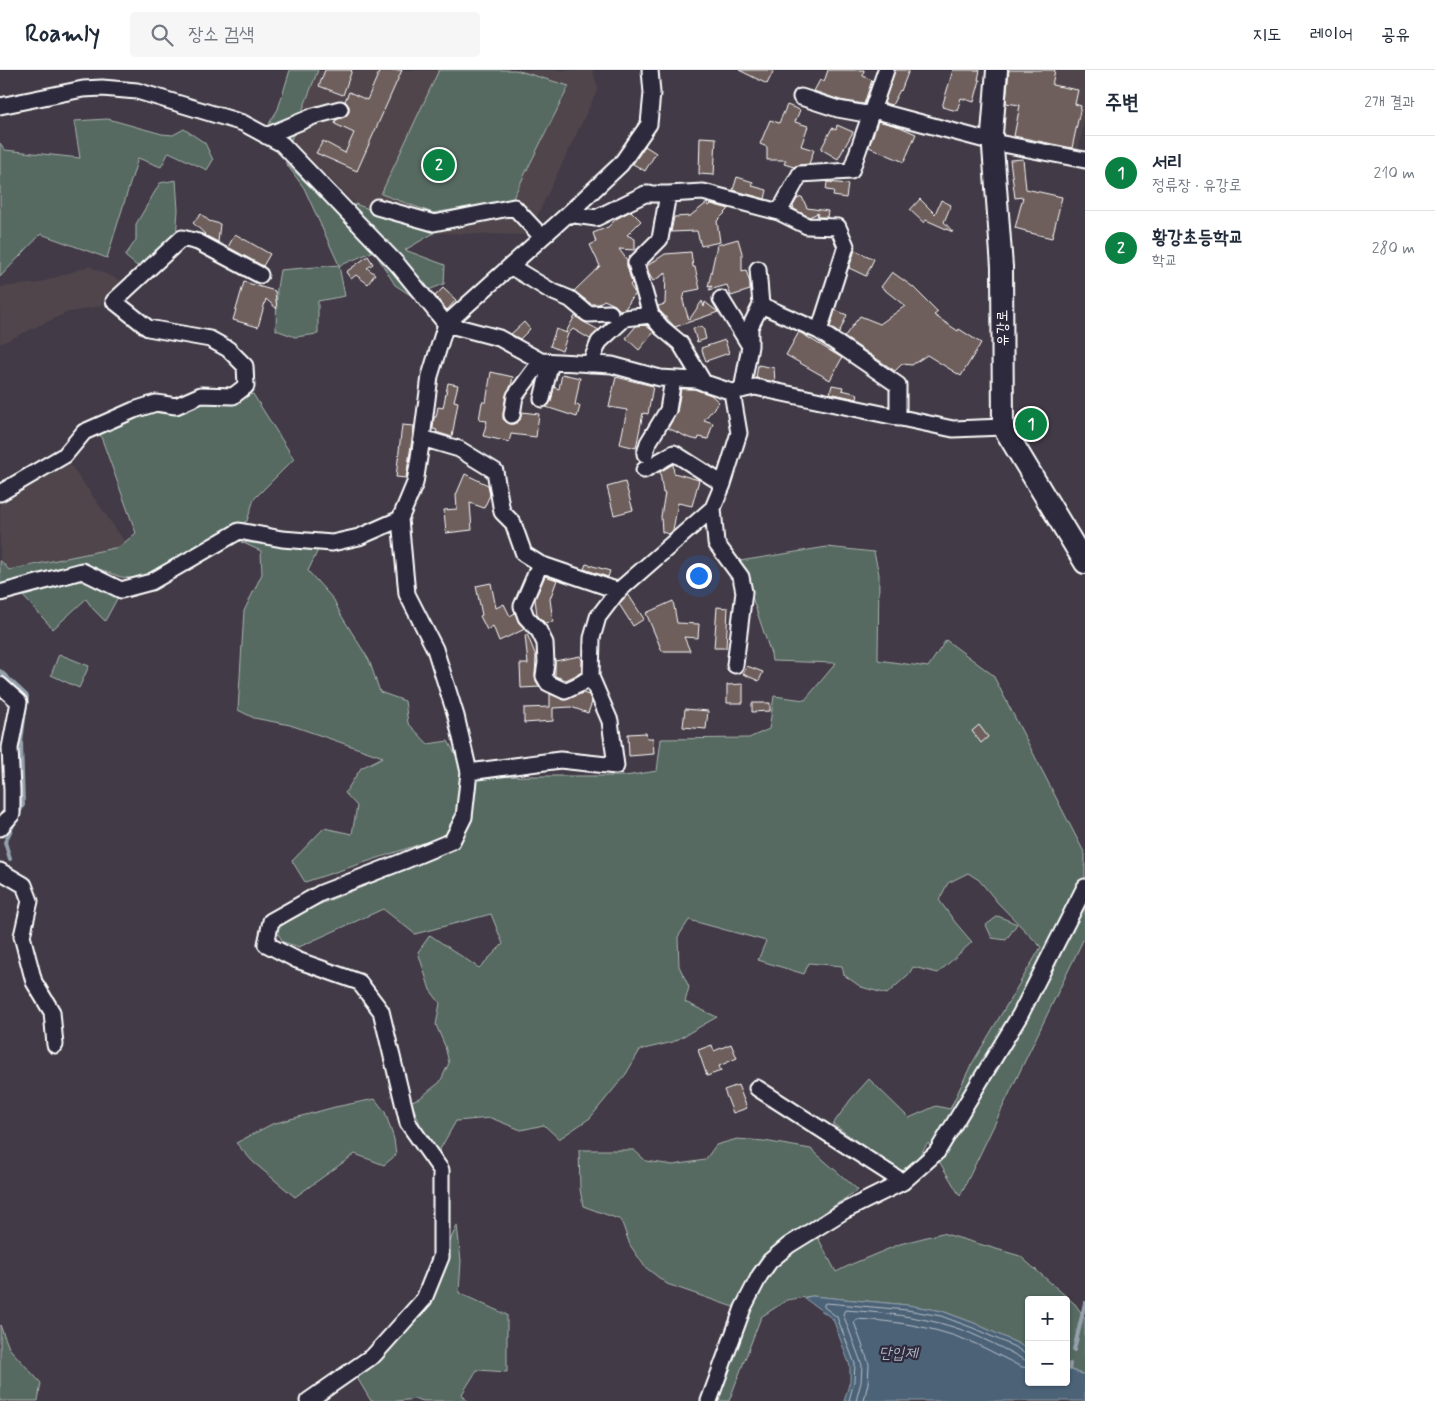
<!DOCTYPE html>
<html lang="ko">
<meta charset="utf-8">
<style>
body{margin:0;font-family:Mynerve,"Poor Story",sans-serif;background:#f6f6f7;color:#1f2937}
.controls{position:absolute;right:15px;bottom:15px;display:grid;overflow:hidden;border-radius:5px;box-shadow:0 1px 4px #0004}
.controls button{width:45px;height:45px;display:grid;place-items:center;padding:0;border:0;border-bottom:1px solid #e0e1e3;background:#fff;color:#1f2937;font:25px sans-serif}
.you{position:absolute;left:698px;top:505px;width:18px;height:18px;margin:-12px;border:4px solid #fff;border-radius:50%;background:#1a73e8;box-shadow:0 0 0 8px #1a73e833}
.badge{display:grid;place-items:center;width:32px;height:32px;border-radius:50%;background:#0b8043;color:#fff;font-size:16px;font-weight:700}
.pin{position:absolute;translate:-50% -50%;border:2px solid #fff;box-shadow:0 1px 5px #0006}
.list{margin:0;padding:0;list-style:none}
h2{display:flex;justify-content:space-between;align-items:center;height:65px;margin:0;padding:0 20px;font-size:21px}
h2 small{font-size:16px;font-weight:400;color:#747a83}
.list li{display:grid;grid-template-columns:32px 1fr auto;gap:15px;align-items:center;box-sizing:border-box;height:75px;padding:0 20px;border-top:1px solid #e0e1e3}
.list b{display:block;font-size:19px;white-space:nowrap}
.list p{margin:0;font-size:16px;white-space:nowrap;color:#747a83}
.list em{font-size:16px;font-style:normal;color:#747a83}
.icon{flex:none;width:28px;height:28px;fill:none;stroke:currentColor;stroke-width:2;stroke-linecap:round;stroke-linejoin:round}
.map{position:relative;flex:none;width:1085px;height:1331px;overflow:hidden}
header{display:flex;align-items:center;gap:30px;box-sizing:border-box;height:70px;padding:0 25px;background:#fff;border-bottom:1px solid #e0e1e3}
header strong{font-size:24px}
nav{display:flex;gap:28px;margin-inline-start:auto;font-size:18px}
.search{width:350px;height:45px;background:#f6f6f7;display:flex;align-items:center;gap:12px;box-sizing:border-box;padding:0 18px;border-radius:5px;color:#747a83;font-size:19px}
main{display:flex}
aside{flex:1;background:#fff}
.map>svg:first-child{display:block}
</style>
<header>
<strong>Roamly</strong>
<div class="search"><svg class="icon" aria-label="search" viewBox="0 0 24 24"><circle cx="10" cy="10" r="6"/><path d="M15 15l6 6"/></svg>장소 검색</div>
<nav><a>지도</a><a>레이어</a><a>공유</a></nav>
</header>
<main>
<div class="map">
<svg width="1085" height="1331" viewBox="0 0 1085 1331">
<rect width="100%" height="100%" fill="#423a46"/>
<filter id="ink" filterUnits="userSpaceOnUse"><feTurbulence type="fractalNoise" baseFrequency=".02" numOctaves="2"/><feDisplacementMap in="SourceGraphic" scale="10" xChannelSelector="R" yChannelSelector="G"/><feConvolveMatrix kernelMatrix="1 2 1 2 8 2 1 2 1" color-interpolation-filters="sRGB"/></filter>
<g filter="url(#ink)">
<!-- built -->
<path fill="#4f454c" d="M318 0H593L598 19 528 165 434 163 355 134 291 70Z
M1003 0H1085V46L1078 84 1002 69 998 40Z
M89 196 121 211 100 236 66 243 0 274V217L39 213Z
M70 394 125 472 119 477 9 500 0 490V433Z"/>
<!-- green -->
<path fill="#576a62" stroke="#abb4b0" d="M290 0H318L291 70 267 57 278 39Z
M439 0H516L569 16 512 130 433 143 381 124Z
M108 49 162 64 173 65 184 59 205 73 213 90 207 100 169 82 161 97 138 88 107 188 41 164 0 207V73L5 80 80 88 74 51Z
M285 92 346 152 355 134 434 163 405 180 445 195 444 214 431 219 418 230 395 215 374 181 339 196 345 226 318 231V264L295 267 276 260 277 218 280 200 339 195 304 118Z
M176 110 178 140 176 168 137 196 125 186 136 170V154L160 113Z
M253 324 294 389 254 429 247 451 137 509 121 507 85 494 0 516V490L9 500 119 477 136 463 100 364 149 341 165 344 203 331Z
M241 472 318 480 308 501 334 530 341 545 369 590 380 622 405 631 408 653 428 674 448 671 458 689 461 708 528 706H625L657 701 661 669 749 668 769 659 774 626 805 630 836 593 772 591 771 584 740 491 827 477 874 482 879 504 878 590 928 597 946 570 993 605 1085 784V866L960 1126 928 1073 916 1090 902 1104 833 1054 851 1029 869 1009 909 1048 936 1036 950 1039 970 997 1041 877 998 833 979 810 968 803 948 813 939 830 955 852 972 872 938 903 913 897 909 904 887 924 861 917 844 905 842 896 809 893 804 904 758 890 766 871 689 850 678 867 679 896 689 917 685 932 717 947 673 972 640 980 626 1004 590 1048 559 1069 544 1055 521 1060 491 1048 456 1051 434 1090 411 1031 420 1028 440 1012 449 993 445 976 436 955 440 933 430 920 418 882 430 865 479 898 503 874 491 844 415 864 383 839 299 877 283 872 276 860 301 842 450 781 448 765 305 812 292 791 324 758 352 764 357 736 345 723 361 698 383 687 290 655 254 648 238 640 244 541 262 504 261 481Z
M82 508 118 527 105 551 93 539 86 529 53 559 22 525Z
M59 584 89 596 79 618 51 605Z
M998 846 1017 854 1006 870 992 868 986 855Z
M375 1029 385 1042 394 1069 396 1085 384 1095 355 1084 295 1127 253 1092 236 1073 272 1054 335 1037Z
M737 1069 764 1071 811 1079 858 1120 785 1168 733 1237 667 1214 645 1197 630 1175 621 1150 583 1136 580 1119 579 1080H634L646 1091 673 1095 705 1090 716 1075Z
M457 1155 461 1191 459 1223 507 1245V1302L477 1300 462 1324 467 1331H423L417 1329 396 1331H371L356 1306 392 1277 429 1231 447 1178Z
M815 1162 836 1202 852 1194 900 1174 942 1163 1020 1186 1075 1234 1085 1248V1305L1066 1298V1230H1029V1281L1019 1274 974 1253 942 1241 908 1235 812 1226 787 1230 761 1247 729 1331H714L748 1240 772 1196Z
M0 1255 9 1278 41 1313 38 1331H0Z"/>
<!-- water -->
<path fill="#4c6277" stroke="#94a1ad" d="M812 1226 908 1235 942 1241 974 1253 1019 1274 1029 1281V1312H1066V1298L1085 1305V1331H844L850 1311V1296L833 1249 804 1228Z"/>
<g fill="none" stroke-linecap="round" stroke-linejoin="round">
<!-- shore -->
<path stroke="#b7c0c9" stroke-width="1" d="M849 1331 854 1311 855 1294 837 1247 824 1237V1234L826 1233 907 1240 941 1246 973 1258 1017 1278 1025 1284 1029 1285
M856 1331 861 1312 862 1295 843 1244 845 1240C887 1243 930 1247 970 1263 984 1269 998 1276 1012 1283 1018 1286 1022 1290 1029 1291
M864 1331 868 1313 869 1294 854 1252 856 1249C894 1251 930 1256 966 1270 980 1275 994 1283 1008 1290 1015 1293 1020 1298 1029 1298"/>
<!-- stream -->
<path stroke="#94a1ad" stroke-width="4" d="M0 601 27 626 21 672 23 735 5 772 10 789
M1074 1280 1085 1233
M1069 1299 1070 1294"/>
</g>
<!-- building -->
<path fill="#6e5e5b" stroke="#fff" d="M325 0H352L343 25 319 16Z
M380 0H402L357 101 316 83 323 71 345 83 354 63 335 54 336 50 346 46 349 42V36L345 31 349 22 367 30Z
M739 0H774L767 14Z
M828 0H864L863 6 872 10 864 34 840 30 814 21 820 10 824 12Z
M895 0H909L901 21 900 20 892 35 884 33Z
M953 0H980L978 10H980L974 32 961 28 957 41 942 37Z
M1009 0H1055L1052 15 1078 20 1075 34 1081 36 1072 78 1014 66 1020 35 1006 33Z
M787 35 800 40 795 52 808 56 801 76 814 80 809 94 799 95 794 97 784 94 786 90H767V77L760 74 770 50 779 53Z
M878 51 900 57 916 64 904 92 869 77Z
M837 55 853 62 838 89 821 79 832 58 836 60Z
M700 67 716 68 714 105 699 104Z
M645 76 656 83 645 101 633 94Z
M1023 89 1026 119 1062 127 1052 168 1026 162V161L1015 158 1023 127 1015 128 1010 90Z
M737 107 753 112 752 116 767 120 765 129 733 120Z
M827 112 848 114 846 128 833 126 834 121 826 120Z
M802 127 807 138 828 141 827 147H817L818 143 809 147 794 139 793 136 797 129Z
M920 129 935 144 941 130 951 135 944 152 953 162 926 150 924 153 910 140Z
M707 133 709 136 711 134 729 139 717 151 720 172 701 176 697 161 671 162 674 147 690 146Z
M631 141 641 151 627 165 635 169V180L619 179 627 190V196L632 213 630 215 635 223 625 239 620 240 615 235 604 230 599 234H591L574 221 600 196 590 175 596 172 593 163 608 157 616 149Z
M201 144 209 151 220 154 218 172 204 165 205 164 193 153Z
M235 164 270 184 263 196 228 177Z
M738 169 742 183V201L746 200 750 213V220L731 226 727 215 709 220 712 216 708 217 717 175Z
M855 180 874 189 866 206 849 198Z
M691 182 693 197H695L700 219 685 222 683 231 689 250 702 231 704 237 705 232 718 242 675 257 659 240 658 236 665 234 666 203 653 211 649 204 647 196 665 184Z
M368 186 373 194 367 198 375 204 368 214 356 205 351 209 346 202Z
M892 202 913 217 938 242 934 245 958 261 959 259 981 273 961 306 927 285 912 295 902 294 895 301 844 267 860 246 880 254 905 236 881 217Z
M244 212 275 221 277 239 266 229 258 257 233 250Z
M443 218 456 230 447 240 435 226Z
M835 240 847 245 839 263 830 257Z
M575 246 582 251 599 260 590 269 573 259 568 264 562 281 550 276 556 259 567 263 566 262Z
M524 252 530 259 520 269 511 264Z
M645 255 654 262 639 280 626 268 636 256Z
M703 257 706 269 697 272 693 258Z
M799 262 842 288 830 310 786 285Z
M725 270 729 283 706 291 701 278Z
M758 295 774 298 775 312 756 308Z
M491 302 513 307 511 316 506 325 503 344V349L506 352 510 354H515L520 350 522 342 539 344 536 367 511 364 509 372 483 366 487 351 479 350 482 332H486Z
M562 304 580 308 575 335 580 336 577 347 546 337 551 332 554 317 559 319Z
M616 307 653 316 648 344 643 343 636 378 620 374 627 340 609 337Z
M448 313 458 315 454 331 458 332 452 367 436 362 437 360 433 359 434 347H436L438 337 443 338Z
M832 315 843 317 842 320 858 324 857 329 830 323Z
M681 319H694L711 325 719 332 704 350 713 353 708 369 699 367 698 370 689 368 668 358 677 342Z
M402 355 414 356 406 408 396 407Z
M673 394 674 403 699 410 692 436 678 433 673 460 669 464 662 462 661 446 665 423H663L660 402Z
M465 404 488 415 490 425 484 438 470 433 472 460 446 463 444 440 457 439 456 425Z
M625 412 633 440 614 445 607 417Z
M586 494 610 501 608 507 584 499Z
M545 506 557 510 550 529 553 552 545 553 537 545 535 529Z
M491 513 496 538 504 534 510 546 515 543 519 553 525 559 499 571 493 556 487 560 480 546 482 545 476 516Z
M628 524 644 549 633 556 619 534Z
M673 531 677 553 699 554 698 568 684 567 690 581H662L646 543Z
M717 537 728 538 726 578H714Z
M527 564 536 586 535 605 536 611 540 617 521 618 520 594H528L525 565Z
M580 586 582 590V602L566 610 555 606V591Z
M747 596 763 602 759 611 743 604Z
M743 614V633H727V615Z
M583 623 589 625 592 632 588 643 571 637 553 638V651L524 653V638L550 637V624L565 630Z
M752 633H770V641L752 642Z
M685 639 708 641 706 659 683 657Z
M979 655 988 667 981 673 972 661Z
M646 663 647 668H653L654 684 629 686 628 664Z
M731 974 737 988 719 996 721 1001 707 1006 698 980 712 975 714 981Z
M738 1015 747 1038 733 1043 724 1020Z"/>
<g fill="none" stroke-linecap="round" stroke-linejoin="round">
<!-- minor casing -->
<g stroke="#fff" stroke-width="19">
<path id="minor" d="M801 27 838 39 871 45
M0 36 83 19 102 18 137 21 243 53 282 74 398 195 446 254 499 268 541 291 612 295 660 308 696 310 732 322 755 317 953 359 1003 357
M873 40 993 72 1085 90
M266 66 314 46 340 39
M668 124 660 169 636 193 651 245 662 258 680 273 704 313
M377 137 434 153 514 137 542 167
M779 142 800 104 851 101 886 0
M568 144 621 94 649 54 652 23 650 0
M510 196 551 221 570 229 588 244 610 243
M721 229 750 276 742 320
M761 235 819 261
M750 276V257L761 235 758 199
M590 294 599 272 625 248 651 245
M732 322 739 363 723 414 713 438 716 473 741 507 744 522 735 595
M542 329 551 292
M512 345 515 326 541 291
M422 368 415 413 400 449 407 524 435 579 456 646 469 702 560 690 616 696 610 651 591 607
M645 384 648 373 668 340 673 309
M644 400 674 383 723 414
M0 423 65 385 84 362 134 340 156 333 176 336 201 325 233 326 246 316 245 296 228 279 210 269 148 258 114 231 182 168 198 172 260 205
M540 494 522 536 526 547 539 561 545 573 546 593 544 606 548 613 565 621 580 614 591 607 592 568 598 547 617 522 713 438
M619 521 540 494 524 484 513 453 502 442 495 401 459 379 422 368 430 306 446 254 568 144 596 148 645 124H668L703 122 779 142 807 156 838 157 846 176 819 261 898 315V348
M0 523 82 501 121 520 151 512 239 461 282 469 332 473 359 467 400 449
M0 615 19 632 10 678 12 720V744L0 758
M0 801 24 815 30 831 22 866 34 912 52 942 55 975
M757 1018 903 1112
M308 1331 374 1285 424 1229 441 1187V1100L408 1053 381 941 359 912 297 890 266 874 271 851 321 823 404 791 452 771 464 747 469 702
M709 1331 743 1238 760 1205 770 1191 789 1175 844 1141 903 1112 937 1082 1020 945 1085 817"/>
</g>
<!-- major casing -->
<g stroke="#fff" stroke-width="24">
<path id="major" d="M997 0 992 64 1002 197 1003 357 1085 493"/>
</g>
<!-- minor -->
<use href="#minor" stroke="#2f2a3d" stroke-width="15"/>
<!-- major -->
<use href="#major" stroke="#2f2a3d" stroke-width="20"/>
</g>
</g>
<g text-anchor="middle" stroke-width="4.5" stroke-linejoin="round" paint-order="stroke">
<!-- street labels -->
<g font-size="15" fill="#fff" stroke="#2f2a3d">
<text transform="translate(1002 258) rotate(-90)" y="5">유강로</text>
</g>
<!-- water labels -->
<g font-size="16" font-style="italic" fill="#aeb8c2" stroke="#2f2a3d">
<text x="898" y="1288">단입제</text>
</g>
</g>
</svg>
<div class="controls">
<button>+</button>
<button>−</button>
</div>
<div class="you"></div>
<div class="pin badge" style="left:1031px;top:354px">1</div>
<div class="pin badge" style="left:439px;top:95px">2</div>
</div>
<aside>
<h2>주변<small>2개 결과</small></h2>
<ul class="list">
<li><span class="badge">1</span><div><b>서리</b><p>정류장 · 유강로</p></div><em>210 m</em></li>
<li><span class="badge">2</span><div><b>황강초등학교</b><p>학교</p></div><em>280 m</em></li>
</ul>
</aside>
</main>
